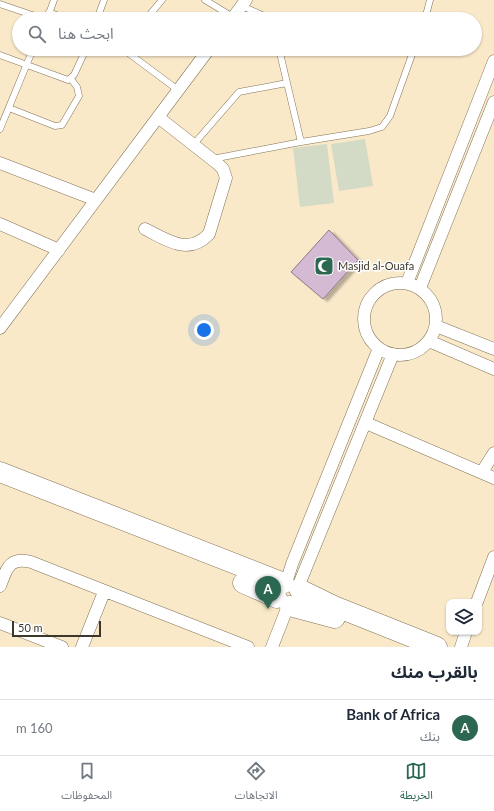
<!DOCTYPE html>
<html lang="ar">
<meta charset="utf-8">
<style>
body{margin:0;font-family:Lato,"Noto Sans Arabic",sans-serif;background:#f2f2f3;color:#1f2937;direction:rtl}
.controls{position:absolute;right:12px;bottom:12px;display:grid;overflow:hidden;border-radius:8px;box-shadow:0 1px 3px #0004}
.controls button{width:36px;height:36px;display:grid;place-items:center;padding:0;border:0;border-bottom:1px solid #e0e1e3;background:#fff;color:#1f2937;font:20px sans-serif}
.scale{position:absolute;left:12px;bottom:10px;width:89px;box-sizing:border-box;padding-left:4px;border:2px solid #3d362a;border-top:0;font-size:11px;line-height:14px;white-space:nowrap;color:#3d362a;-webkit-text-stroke:3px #fff;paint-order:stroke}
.you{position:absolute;left:204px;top:330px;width:14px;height:14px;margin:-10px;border:3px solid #fff;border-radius:50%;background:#1a73e8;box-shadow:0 0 0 6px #1a73e833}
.badge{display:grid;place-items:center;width:26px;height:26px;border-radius:50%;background:#2c6751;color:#fff;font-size:13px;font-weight:700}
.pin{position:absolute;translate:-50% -33px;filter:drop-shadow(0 1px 2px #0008)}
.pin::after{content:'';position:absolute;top:21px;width:14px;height:12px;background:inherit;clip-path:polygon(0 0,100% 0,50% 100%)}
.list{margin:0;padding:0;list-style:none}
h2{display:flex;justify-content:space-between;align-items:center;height:52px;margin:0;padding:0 16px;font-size:17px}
h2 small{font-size:13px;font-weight:400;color:#747a83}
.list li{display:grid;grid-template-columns:26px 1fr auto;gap:12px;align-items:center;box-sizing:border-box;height:56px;padding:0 16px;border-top:1px solid #e0e1e3}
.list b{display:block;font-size:15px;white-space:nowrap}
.list p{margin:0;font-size:13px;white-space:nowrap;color:#747a83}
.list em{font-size:13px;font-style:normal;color:#747a83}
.icon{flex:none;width:22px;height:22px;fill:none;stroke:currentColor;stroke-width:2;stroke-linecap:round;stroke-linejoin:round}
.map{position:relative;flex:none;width:494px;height:647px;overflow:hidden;direction:ltr}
.search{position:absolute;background:#fff;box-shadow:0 1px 3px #0004;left:12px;right:12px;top:12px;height:44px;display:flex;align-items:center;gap:10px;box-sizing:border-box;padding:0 14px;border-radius:22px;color:#747a83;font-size:15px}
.sheet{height:108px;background:#fff}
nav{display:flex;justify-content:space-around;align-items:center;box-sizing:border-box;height:56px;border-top:1px solid #e0e1e3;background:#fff;font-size:11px;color:#747a83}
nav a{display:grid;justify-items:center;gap:2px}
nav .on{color:#2c6751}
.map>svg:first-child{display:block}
</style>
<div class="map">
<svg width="494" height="647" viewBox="0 0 494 647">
<defs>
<filter id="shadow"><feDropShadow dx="4.5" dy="2.5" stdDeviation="1" flood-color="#0004"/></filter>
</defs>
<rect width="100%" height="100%" fill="#fae9c9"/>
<!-- green -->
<path fill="#d3dac5" d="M365 139 373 186 339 191 331 144Z
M327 144 334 203 300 207 293 148Z"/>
<!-- building -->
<path fill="#d5bad3" stroke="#8f778e" filter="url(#shadow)" d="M329 230 358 260 323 299 291 272Z"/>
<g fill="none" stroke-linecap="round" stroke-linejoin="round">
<!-- service casing -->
<g stroke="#817356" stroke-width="7">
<path id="service" d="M205 0 233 17
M0 4 44 19
M242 6 262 15 267 19
M49 12 66 19
M47 19 54 0
M97 19 104 0
M146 19 162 0
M425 19 430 0
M123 49 178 90
M279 49 301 142
M0 55 68 80 74 75 86 49
M9 108 55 126 62 125 79 96 77 87 71 79
M0 129 33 49
M193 145 239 92 287 83
M212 159 301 142 369 131 382 127 390 116 414 49"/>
</g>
<!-- minor casing -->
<g stroke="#817356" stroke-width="13">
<path id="minor" d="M232 19 246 0
M0 163 96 200
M0 224 59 250
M145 229C167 240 188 256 209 234L226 178 223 169 218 164 158 117
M407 283 494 61
M364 319a36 36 0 1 1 72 0a36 36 0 1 1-72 0Z
M420 288 494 102
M436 326 494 349
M0 328 209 49
M429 341 494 369
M366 423 494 478
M482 472 494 453
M286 583 292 564 379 348
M0 586C7 568 9 557 31 562L248 647
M298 587 393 354
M477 602 494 557
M0 623 62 647
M82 647 104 592
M272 647 288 606
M461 647 466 632"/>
</g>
<!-- trunk casing -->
<g stroke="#817356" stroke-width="21">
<path id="trunk" d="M0 472 284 583
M243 583 277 598
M299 589 334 606 437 647
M290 606 335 618"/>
</g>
<!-- service -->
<use href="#service" stroke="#fff" stroke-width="6"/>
<!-- minor -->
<use href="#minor" stroke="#fff" stroke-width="12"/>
<!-- trunk -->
<use href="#trunk" stroke="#fff" stroke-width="20"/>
</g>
<!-- icons -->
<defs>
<g id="mosque-square" transform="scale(1)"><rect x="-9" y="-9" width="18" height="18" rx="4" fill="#2c6751" stroke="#fff"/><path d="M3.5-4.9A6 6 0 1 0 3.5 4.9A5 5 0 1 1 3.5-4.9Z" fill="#fff"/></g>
</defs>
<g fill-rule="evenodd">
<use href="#mosque-square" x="324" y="266"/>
</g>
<g text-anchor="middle" stroke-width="3" stroke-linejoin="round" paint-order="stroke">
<!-- poi labels -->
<g font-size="11" fill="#3d362a" stroke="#fff" text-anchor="start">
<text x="338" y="270">Masjid al-Ouafa</text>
</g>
</g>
</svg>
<div class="controls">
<button><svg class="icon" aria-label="layers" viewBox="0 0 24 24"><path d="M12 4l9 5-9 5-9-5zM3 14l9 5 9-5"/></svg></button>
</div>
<div class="scale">50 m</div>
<div class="you"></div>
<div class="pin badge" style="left:268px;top:609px">A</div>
<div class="search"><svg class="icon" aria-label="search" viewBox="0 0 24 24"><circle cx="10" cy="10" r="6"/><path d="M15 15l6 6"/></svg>ابحث هنا</div>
</div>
<section class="sheet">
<h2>بالقرب منك<small></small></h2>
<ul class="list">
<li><span class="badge">A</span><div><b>Bank of Africa</b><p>بنك</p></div><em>160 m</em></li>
</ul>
</section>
<nav>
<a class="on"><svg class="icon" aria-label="map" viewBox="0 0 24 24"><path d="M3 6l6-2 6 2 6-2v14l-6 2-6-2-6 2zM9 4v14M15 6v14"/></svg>الخريطة</a>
<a><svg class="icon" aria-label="directions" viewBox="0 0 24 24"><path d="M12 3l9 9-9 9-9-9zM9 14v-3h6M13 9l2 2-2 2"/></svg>الاتجاهات</a>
<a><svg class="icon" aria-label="saved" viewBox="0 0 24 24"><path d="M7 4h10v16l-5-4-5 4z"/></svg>المحفوظات</a>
</nav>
